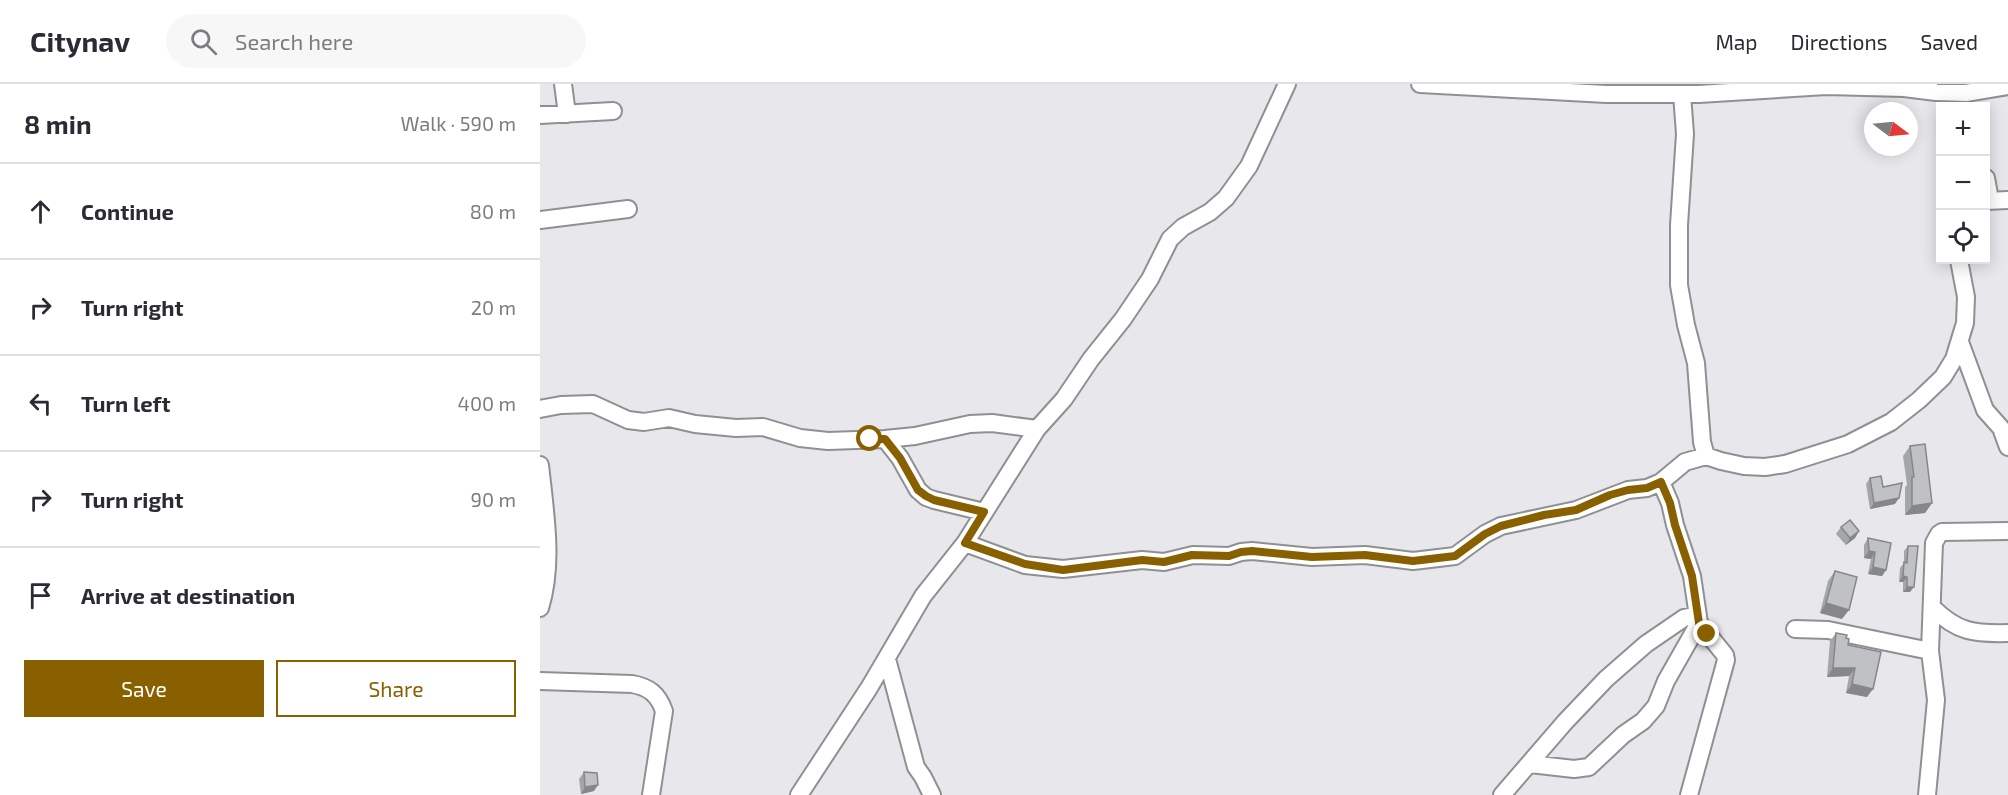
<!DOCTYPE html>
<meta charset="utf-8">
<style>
body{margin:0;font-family:"Exo 2",sans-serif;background:#f7f7f7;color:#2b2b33}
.controls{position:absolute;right:18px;top:18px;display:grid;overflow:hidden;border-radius:0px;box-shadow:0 3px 15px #0003}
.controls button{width:54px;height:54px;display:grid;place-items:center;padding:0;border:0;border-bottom:2px solid #e1e1e2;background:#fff;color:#2b2b33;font:30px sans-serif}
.compass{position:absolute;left:1324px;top:18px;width:54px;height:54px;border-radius:50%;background:#fff;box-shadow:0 3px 15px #0003;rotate:106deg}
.stop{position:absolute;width:18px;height:18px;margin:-14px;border:4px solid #886000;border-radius:50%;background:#fff}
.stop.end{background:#886000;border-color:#fff;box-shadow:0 2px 6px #0008}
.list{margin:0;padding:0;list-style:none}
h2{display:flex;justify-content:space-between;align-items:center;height:78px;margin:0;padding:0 24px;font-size:26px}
h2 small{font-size:20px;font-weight:400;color:#7c7c81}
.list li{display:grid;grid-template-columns:39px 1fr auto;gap:18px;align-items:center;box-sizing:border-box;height:96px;padding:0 24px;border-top:2px solid #e1e1e2}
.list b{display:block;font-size:22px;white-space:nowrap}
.list em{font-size:20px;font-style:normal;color:#7c7c81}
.actions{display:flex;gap:12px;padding:18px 24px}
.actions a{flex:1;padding:14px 0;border:2px solid #886000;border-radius:0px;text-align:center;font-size:21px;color:#886000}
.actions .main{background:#886000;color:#fff}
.icon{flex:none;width:33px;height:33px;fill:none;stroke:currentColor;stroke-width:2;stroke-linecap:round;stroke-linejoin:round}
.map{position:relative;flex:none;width:1468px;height:711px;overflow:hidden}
header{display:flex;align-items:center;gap:36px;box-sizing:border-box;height:84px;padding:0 30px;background:#fff;border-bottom:2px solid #e1e1e2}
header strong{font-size:28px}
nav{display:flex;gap:33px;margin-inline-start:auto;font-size:21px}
.search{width:420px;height:54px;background:#f7f7f7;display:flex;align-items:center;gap:15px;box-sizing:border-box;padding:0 21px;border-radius:33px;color:#7c7c81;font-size:22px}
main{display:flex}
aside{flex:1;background:#fff}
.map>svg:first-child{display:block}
</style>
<header>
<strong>Citynav</strong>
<div class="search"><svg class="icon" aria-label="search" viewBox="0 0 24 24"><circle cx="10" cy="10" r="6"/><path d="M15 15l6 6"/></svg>Search here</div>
<nav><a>Map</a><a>Directions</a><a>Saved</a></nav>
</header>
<main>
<aside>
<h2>8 min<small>Walk · 590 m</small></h2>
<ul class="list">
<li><svg class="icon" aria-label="ahead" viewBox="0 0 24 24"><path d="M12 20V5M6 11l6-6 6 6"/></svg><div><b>Continue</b></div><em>80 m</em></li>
<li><svg class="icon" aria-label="right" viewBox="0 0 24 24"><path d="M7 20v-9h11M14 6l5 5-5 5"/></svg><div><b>Turn right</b></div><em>20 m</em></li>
<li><svg class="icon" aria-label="left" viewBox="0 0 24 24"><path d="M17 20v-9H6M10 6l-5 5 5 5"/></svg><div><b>Turn left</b></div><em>400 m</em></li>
<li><svg class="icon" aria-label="right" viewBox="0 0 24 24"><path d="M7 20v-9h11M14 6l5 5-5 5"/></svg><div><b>Turn right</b></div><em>90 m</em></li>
<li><svg class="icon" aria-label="arrive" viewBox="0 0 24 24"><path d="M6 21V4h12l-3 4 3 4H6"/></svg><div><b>Arrive at destination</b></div></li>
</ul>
<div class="actions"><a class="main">Save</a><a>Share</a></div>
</aside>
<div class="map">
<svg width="1468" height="711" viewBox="0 0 1468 711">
<rect width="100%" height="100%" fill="#e8e8ec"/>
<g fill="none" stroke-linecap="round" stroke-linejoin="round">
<!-- minor casing -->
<g stroke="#8f9093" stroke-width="20">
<path id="minor" d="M23 0 27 30
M880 0 1066 10H1159L1286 2 1364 4 1396 8 1426 9 1468 2
M1142 10 1145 50 1139 141V201L1146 241 1156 279 1162 358 1166 372
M0 31 73 27
M1446 94 1450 116
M1446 117 1468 116
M0 136 88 125
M1420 258 1445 326 1461 344 1468 363
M0 325 21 321 53 320 88 336 104 338 129 334 155 340 196 344 223 343 260 354 288 357 345 355 375 352 430 340 452 339 497 345
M345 355 360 374 378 406 386 413 394 416 444 428
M0 381C5 428 14 479 0 524
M1121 398 1130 419 1135 441 1152 492 1159 539 1185 571 1186 576 1149 711
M425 459 485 481 523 485 602 476 624 478 653 471 689 472 701 468 712 467 772 473 825 471 873 477 915 472 945 450 961 442 1036 426 1088 406 1107 404 1121 398 1145 378 1166 372 1181 377 1204 382 1225 383 1245 380 1308 360 1351 338 1379 316 1403 293 1414 275 1425 239 1426 213 1419 176
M1393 524C1417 548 1434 550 1468 549
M1255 545 1288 546 1390 567 1394 459 1399 450 1402 448 1468 447
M347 575 376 683 383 693 392 711
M0 597 92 600C109 603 118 610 124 627L111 711
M990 680 1034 685 1049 683 1083 651 1103 637 1116 622 1126 597 1159 539
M259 711 329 604 383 512 425 459 497 345 524 315 551 275 583 235 610 195 630 155 643 143 670 128 686 114 709 82 747 0
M962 711 1025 638 1066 595 1106 560 1144 534 1157 531
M1387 711 1396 616 1390 567"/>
</g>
<!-- minor -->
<use href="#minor" stroke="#fff" stroke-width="16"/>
</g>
<!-- wall -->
<path fill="#a5a6a9" d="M1370 362 1392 419 1385 429 1365 431V403L1367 401 1363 372Z
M1330 394 1343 403 1355 420 1330 425 1326 400Z
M1301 443 1319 447 1315 454 1306 461 1296 450Z
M1328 454 1346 486 1342 492 1328 490 1331 475 1324 474V461Z
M1368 462 1370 508H1363V498H1359L1360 484 1364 479V467Z
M1295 487 1302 535 1280 529 1288 497Z
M1296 549 1306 554 1327 613 1306 609 1309 592 1287 593 1290 557Z
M44 688 54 707 41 710 39 695Z"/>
<!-- shaded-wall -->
<path fill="#868789" d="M1359 414 1355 420 1330 425 1334 419Z
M1392 419 1385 429 1365 431 1372 422Z
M1319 447 1315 454 1306 461 1310 454Z
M1329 467 1335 468 1331 475 1324 474Z
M1333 483 1346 486 1342 492 1328 490Z
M1363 492 1367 493 1363 498H1359Z
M1367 503H1374L1370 508H1363Z
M1286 519 1309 526 1302 535 1280 529Z
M1293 584H1315L1309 592 1287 593Z
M1312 600 1333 605 1327 613 1306 609Z
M58 701 54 707 41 710 45 703Z"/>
<!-- building -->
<path fill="#c0c1c4" stroke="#868789" stroke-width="1.5" d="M1446 141H1447V156H1446Z
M1385 360 1392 419 1372 422V393H1374L1370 362Z
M1341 392 1343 403 1362 399 1359 414 1334 419 1330 394Z
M1310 436 1319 447 1310 454 1301 443Z
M1328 454 1351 459 1346 486 1333 483 1335 468 1329 467Z
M1368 462H1378L1374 503H1367V493L1363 492 1364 478 1367 479Z
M1295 487 1317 493 1309 526 1286 519Z
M1296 549 1307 551 1306 554 1309 555 1308 561 1341 568 1333 605 1312 600 1315 584H1293Z
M44 688 57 689 58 701 45 703Z"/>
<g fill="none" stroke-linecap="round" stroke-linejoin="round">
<!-- route -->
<path stroke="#886000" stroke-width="8" d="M330 355H345L360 374 378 406 386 412 394 416 444 428 425 459 485 480 523 486 602 476 624 478 652 471 689 472 701 468 712 467 772 473 825 471 873 477 915 472 945 450 961 442 1004 431 1036 426 1070 411 1088 406 1107 404 1121 398 1130 419 1135 441 1152 492 1159 539 1167 550"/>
</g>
</svg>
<div class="controls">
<button>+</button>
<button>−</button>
<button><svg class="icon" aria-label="locate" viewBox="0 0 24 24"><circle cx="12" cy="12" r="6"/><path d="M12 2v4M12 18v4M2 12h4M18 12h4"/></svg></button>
</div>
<svg class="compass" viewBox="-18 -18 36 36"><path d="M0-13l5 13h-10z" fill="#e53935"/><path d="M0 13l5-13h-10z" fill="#7c7c81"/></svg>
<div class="stop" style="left:330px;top:355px"></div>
<div class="stop end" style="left:1167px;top:550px"></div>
</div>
</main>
